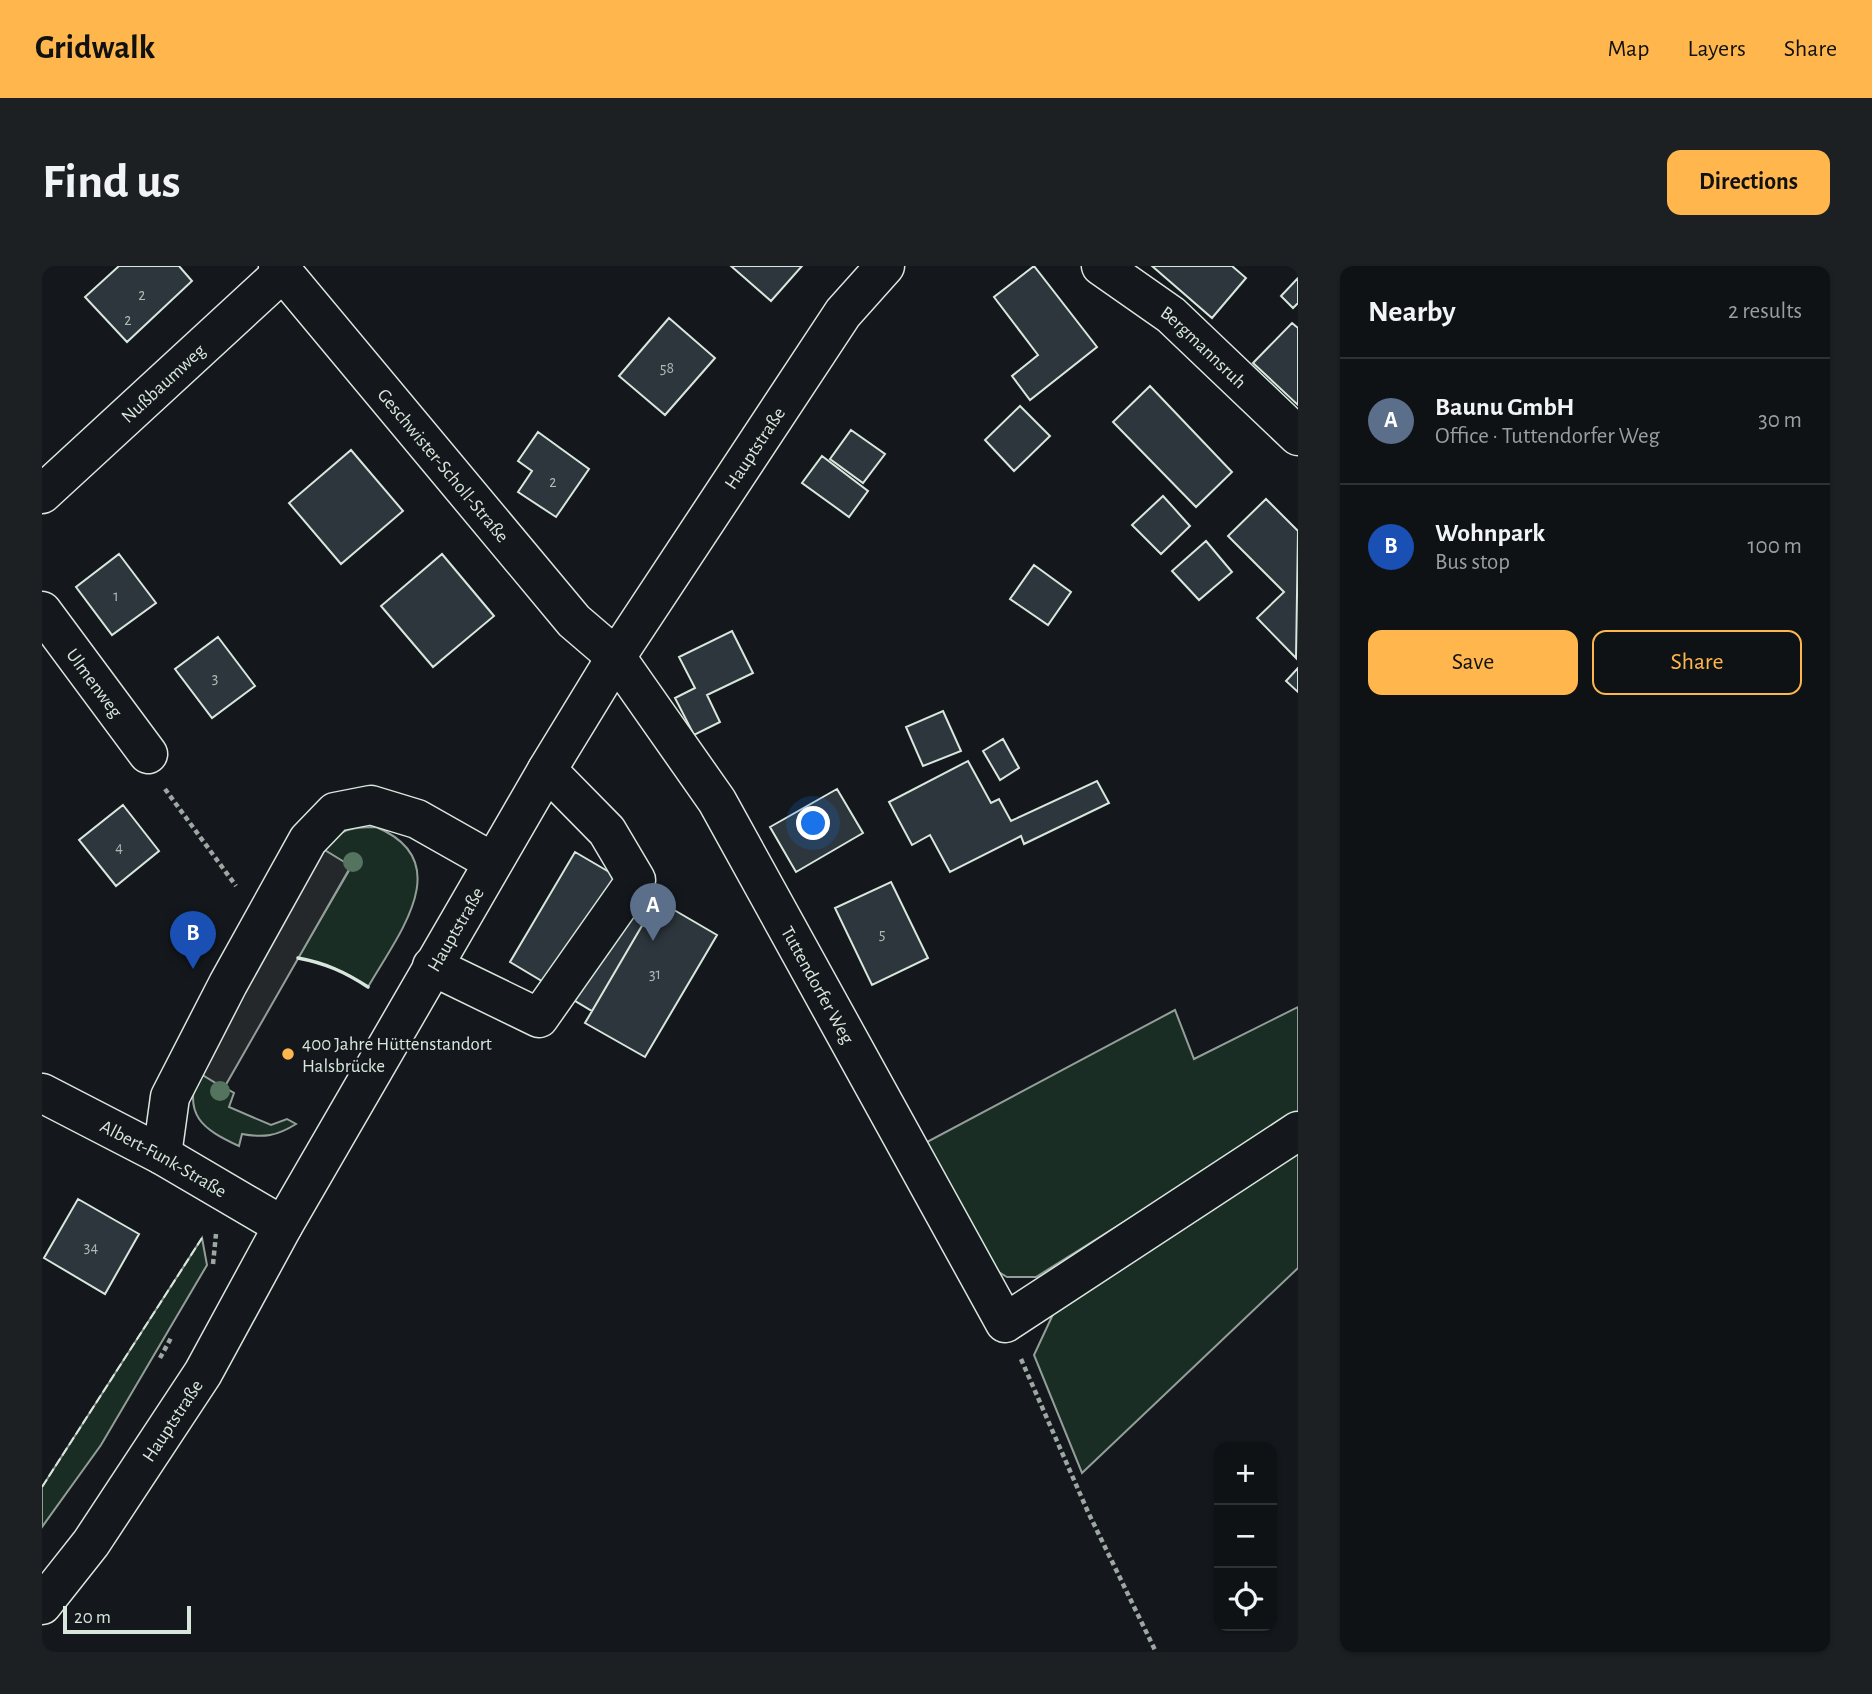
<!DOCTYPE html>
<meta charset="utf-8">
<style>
body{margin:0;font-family:"Alegreya Sans",sans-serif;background:#1d2022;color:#f1f3f6}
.controls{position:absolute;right:21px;bottom:21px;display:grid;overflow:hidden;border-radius:14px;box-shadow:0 2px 5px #0004}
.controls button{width:63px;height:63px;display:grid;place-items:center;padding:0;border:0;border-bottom:2px solid #2f3234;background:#0f1215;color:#f1f3f6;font:35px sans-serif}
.scale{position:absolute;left:21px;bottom:18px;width:128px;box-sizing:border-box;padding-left:7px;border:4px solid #d8e6dc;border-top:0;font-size:19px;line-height:24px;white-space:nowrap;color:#d8e6dc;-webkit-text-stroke:5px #14181c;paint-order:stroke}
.you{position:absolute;left:772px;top:558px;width:24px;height:24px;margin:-18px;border:5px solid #fff;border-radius:50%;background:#1a73e8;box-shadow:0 0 0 10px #1a73e833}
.badge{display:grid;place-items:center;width:46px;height:46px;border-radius:50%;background:#ffb74d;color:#fff;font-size:23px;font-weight:700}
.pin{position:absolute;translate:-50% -58px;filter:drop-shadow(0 2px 4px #0008)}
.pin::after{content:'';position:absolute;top:37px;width:24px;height:21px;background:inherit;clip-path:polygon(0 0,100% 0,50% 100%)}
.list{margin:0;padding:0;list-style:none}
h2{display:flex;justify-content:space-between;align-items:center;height:91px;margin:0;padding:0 28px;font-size:30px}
h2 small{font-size:23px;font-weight:400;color:#9b9ea0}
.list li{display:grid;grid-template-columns:46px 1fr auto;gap:21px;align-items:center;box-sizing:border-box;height:126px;padding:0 28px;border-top:2px solid #2f3234}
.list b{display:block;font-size:26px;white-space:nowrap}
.list p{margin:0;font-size:23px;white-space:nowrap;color:#9b9ea0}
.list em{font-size:23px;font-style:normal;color:#9b9ea0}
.actions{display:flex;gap:14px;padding:21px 28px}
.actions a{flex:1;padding:16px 0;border:2px solid #ffb74d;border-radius:14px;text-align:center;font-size:24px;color:#ffb74d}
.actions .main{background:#ffb74d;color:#111}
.icon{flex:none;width:38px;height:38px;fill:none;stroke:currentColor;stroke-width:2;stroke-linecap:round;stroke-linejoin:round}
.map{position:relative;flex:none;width:1256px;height:1386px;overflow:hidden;border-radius:14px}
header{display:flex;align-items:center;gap:42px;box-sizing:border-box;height:98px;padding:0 35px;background:#ffb74d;color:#111}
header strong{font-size:33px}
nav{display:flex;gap:38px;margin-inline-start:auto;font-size:24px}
.intro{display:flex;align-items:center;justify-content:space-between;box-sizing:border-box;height:168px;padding:0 42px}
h1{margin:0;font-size:49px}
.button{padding:18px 32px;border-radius:14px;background:#ffb74d;color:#111;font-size:24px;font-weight:700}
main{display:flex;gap:42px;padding:0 42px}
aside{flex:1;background:#0f1215;border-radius:14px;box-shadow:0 2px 5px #0004}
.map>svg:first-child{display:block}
</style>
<header>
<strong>Gridwalk</strong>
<nav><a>Map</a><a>Layers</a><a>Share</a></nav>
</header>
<div class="intro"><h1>Find us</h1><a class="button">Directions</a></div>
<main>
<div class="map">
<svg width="1256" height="1386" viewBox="0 0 1256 1386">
<rect width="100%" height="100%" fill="#14181c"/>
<!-- green -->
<path fill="#1a2d24" stroke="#939e99" stroke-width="2" d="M334 561C417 595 355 670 326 721 303 706 283 697 256 692L309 601 281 583C298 563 308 561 334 561Z
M1256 741V847L994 1011H965L938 995 885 876 1133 744 1152 793Z
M156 806 192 827 187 841 229 859 245 853 254 858C235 870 222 872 200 868L197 880C160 863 141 849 156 806Z
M1256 885V1002L1040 1207 992 1089 1013 1044Z
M160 972 165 999 59 1179 0 1261V1221Z"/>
<!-- parking -->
<path fill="#24282b" stroke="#939e99" stroke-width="2" d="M266 574 309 600 182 822 144 799Z"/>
<!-- building -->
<path fill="#2c363c" stroke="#d8e6dc" stroke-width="2" d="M77 0H137L150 15 85 76 43 31Z
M689 0H760L729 35Z
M992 0 1055 81 988 134 970 110 996 89 952 31Z
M1110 0H1190L1204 12 1170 52Z
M1256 12V37L1251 42 1239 30Z
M627 52 673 92 623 149 577 110Z
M1250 57 1256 62V139L1211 97Z
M1108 120 1190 206 1154 241 1071 156Z
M978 140 1008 170 972 205 943 174Z
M809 164 843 188 821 217 788 193Z
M496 166 547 203 514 251 476 226 490 205 476 195Z
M309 184 361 245 299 298 247 237Z
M780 190 826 225 807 251 760 217Z
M1121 230 1148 260 1119 288 1090 259Z
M1224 233 1256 265 1254 392 1215 352 1242 326 1186 270Z
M1164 275 1190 306 1157 334 1130 305Z
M77 288 114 337 70 369 34 321Z
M400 288 452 350 391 401 339 340Z
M992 299 1029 326 1006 359 968 333Z
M690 365 711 407 665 429 678 456 652 469 633 432 653 422 637 391Z
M176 371 213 420 170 452 133 403Z
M1256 402V426L1244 415Z
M901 445 919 485 881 500 864 461Z
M961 473 977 502 958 514 941 485Z
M926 495 949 537 957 533 969 555 1055 515 1067 537 982 578 979 570 908 606 888 569 870 579 847 536Z
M795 523 821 567 754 606 728 561Z
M81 539 117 585 74 620 37 574Z
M533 586 615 634 550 745 468 696Z
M849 616 886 692 830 719 793 642Z
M615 634 675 669 603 791 543 757Z
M36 933 97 968 63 1028 2 992Z"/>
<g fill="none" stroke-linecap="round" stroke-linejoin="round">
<!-- minor casing -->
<g stroke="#d8e6dc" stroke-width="41">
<g id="minor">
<path id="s1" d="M236 0 532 355 574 391 675 535 963 1057 1256 865"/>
<path id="s2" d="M1059 0 1129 49 1256 170"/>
<path id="s3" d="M0 228 241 6"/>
<path id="s4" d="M0 345 106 488"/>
<path d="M390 700 497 752 594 614 565 565 505 504"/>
<path id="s5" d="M0 827 120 889 241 960"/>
<path d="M120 889 128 831 186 718 266 574 293 546 329 539 375 553 451 596"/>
</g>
</g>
<!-- major casing -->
<g stroke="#d8e6dc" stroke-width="41">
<g id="major">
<path id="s6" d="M0 1339 49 1277 161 1107 241 960 505 504 574 391 801 47 843 0"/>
</g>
</g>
<!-- path -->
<path stroke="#9da8a2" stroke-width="4.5" stroke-dasharray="5 3.5" stroke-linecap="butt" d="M123 523 194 620
M171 998 174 968
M118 1092 129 1072
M979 1093 1046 1246 1114 1386"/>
<!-- minor -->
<use href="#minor" stroke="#14181c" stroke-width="38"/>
<!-- major -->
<use href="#major" stroke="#14181c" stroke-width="38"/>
<!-- fence -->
<path stroke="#d8e6dc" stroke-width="2" stroke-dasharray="9 3.5" stroke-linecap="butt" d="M0 1221 160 972"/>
<!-- wall -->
<path stroke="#d8e6dc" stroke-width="3.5" d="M256 692C283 697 303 706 326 721"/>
</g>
<!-- trees -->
<g fill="#55745f">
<circle cx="311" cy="596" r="10"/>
<circle cx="178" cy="825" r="10"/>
</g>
<!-- markers -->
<circle fill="#ffb74d" stroke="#14181c" stroke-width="2.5" cx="246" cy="788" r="7"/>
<g text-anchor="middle" stroke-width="5" stroke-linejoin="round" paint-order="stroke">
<!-- number labels -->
<g font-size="16" fill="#adbab4">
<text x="100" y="34">2</text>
<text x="86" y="59">2</text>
<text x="625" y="107">58</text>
<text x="511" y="221">2</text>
<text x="74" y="335">1</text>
<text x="173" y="417">3</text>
<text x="77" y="586">4</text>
<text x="840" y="673">5</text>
<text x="613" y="713">31</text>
<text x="49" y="986">34</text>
</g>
<!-- street labels -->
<g font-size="19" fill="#d8e6dc" stroke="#14181c">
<text dy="7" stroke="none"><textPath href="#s2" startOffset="131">Bergmannsruh</textPath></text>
<text dy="7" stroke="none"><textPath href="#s3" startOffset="164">Nußbaumweg</textPath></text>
<text dy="7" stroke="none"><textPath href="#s6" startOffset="1360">Hauptstraße</textPath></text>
<text dy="7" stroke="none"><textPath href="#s1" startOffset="259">Geschwister-Scholl-Straße</textPath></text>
<text dy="7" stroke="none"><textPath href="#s4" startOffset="89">Ulmenweg</textPath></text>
<text dy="7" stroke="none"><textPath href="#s6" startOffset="793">Hauptstraße</textPath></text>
<text dy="7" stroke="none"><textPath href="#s1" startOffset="903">Tuttendorfer Weg</textPath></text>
<text dy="7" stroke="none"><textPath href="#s5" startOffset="138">Albert-Funk-Straße</textPath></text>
<text dy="7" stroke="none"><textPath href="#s6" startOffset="226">Hauptstraße</textPath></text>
</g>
<!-- poi labels -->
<g font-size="19" fill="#d8e6dc" stroke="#14181c" text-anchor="start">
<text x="260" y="784">400 Jahre Hüttenstandort<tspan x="260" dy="22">Halsbrücke</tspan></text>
</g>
</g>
</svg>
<div class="controls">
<button>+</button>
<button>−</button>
<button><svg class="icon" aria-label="locate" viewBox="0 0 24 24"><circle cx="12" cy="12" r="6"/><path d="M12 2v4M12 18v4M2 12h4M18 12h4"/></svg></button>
</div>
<div class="scale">20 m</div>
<div class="you"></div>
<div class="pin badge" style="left:611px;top:675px;background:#5c6f8a">A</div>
<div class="pin badge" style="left:151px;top:703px;background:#1a4fb4">B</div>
</div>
<aside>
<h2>Nearby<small>2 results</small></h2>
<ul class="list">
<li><span class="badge" style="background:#5c6f8a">A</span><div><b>Baunu GmbH</b><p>Office · Tuttendorfer Weg</p></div><em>30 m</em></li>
<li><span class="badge" style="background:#1a4fb4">B</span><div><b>Wohnpark</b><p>Bus stop</p></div><em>100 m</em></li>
</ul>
<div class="actions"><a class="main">Save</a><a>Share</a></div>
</aside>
</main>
